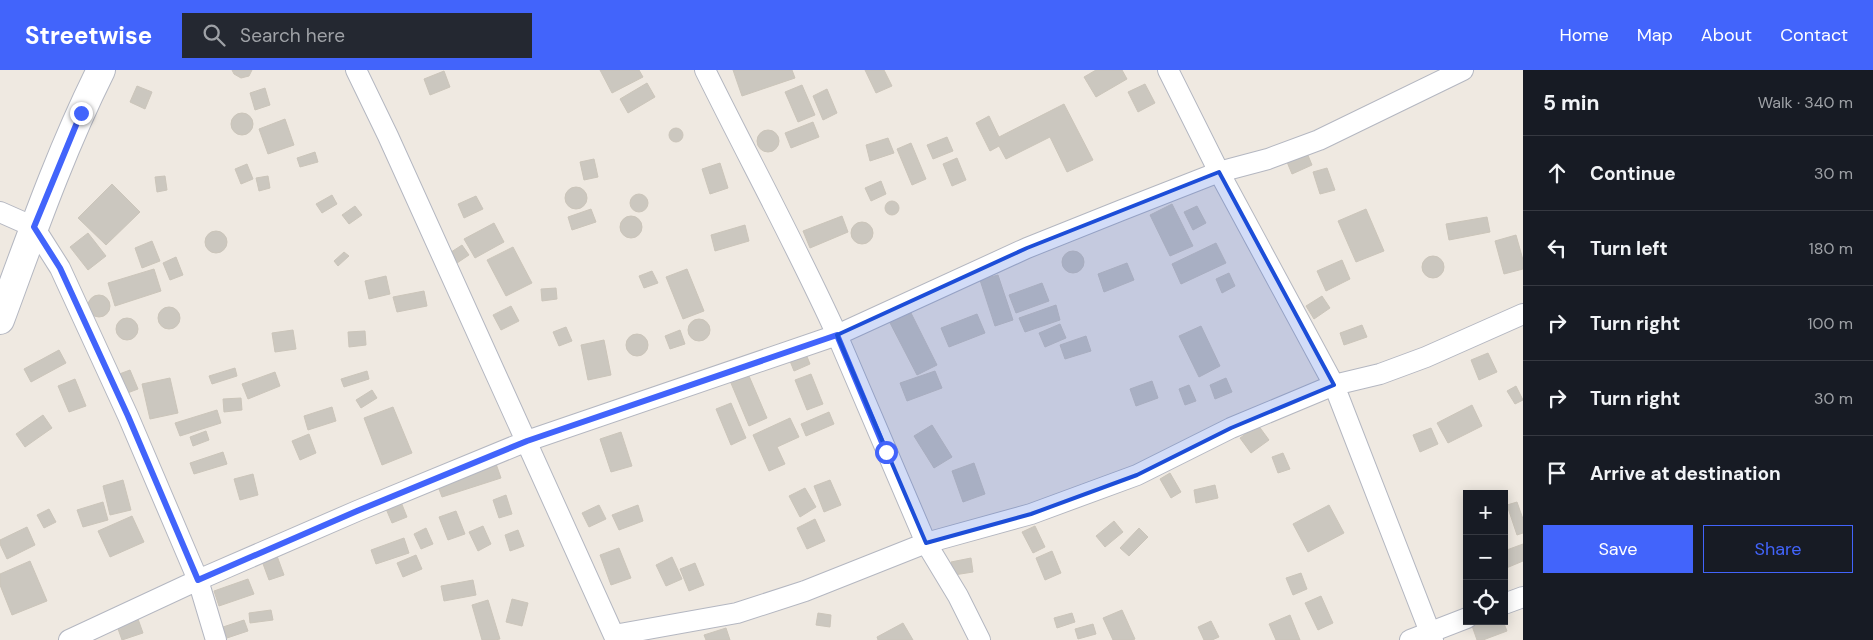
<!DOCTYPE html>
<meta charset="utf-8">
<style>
body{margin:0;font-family:"DM Sans",sans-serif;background:#242831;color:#f1f3f6}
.controls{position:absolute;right:15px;bottom:15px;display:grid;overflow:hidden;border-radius:0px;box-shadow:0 2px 12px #0003}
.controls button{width:45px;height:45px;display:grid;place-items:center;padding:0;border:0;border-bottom:1px solid #363941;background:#171b24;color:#f1f3f6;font:25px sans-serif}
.stop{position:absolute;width:15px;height:15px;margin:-11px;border:4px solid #4264fb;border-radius:50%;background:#fff}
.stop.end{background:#4264fb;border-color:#fff;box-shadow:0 1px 5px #0008}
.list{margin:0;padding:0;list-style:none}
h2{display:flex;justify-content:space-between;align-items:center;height:65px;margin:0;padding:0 20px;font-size:21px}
h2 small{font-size:16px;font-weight:400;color:#9ea1a6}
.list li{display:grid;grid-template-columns:32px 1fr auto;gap:15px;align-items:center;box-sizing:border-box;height:75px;padding:0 20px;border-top:1px solid #363941}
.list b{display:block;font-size:19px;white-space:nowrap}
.list em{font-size:16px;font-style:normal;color:#9ea1a6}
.actions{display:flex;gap:10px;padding:15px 20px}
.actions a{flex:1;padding:11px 0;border:1px solid #4264fb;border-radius:0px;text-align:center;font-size:18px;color:#4264fb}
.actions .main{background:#4264fb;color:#fff}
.icon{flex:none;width:28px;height:28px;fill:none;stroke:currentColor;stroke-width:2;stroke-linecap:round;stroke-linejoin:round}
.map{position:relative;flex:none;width:1523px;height:570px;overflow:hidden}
header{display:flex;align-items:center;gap:30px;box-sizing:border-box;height:70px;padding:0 25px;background:#4264fb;color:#fff}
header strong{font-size:24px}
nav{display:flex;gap:28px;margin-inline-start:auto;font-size:18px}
.search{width:350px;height:45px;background:#242831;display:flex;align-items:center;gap:12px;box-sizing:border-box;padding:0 18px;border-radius:0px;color:#9ea1a6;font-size:19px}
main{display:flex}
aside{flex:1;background:#171b24}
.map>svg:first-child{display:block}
</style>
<header>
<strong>Streetwise</strong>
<div class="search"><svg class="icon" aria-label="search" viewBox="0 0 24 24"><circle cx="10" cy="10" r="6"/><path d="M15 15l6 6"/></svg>Search here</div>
<nav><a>Home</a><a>Map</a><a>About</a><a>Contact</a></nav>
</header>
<main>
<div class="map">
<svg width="1523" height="570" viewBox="0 0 1523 570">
<rect width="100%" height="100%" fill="#efe9e1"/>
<!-- building -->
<path fill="#cbc7bf" stroke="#cbc5ba" d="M232 0H252L249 6 241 8 234 4Z
M600 0H639L643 7 612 23Z
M733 0H792L795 8 742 26Z
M865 0H884L892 16 876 23Z
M1096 0H1122L1127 9 1096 27 1084 7Z
M444 1 450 17 430 25 424 9Z
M647 13 655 27 628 43 620 29Z
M1145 14 1155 33 1138 42 1128 22Z
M802 15 815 45 798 52 785 22Z
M137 16 152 22 145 39 130 32Z
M265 18 270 35 255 40 250 23Z
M827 19 837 43 823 50 813 26Z
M1064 34 1093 90 1067 102 1050 67 1006 89 999 76 990 81 976 53 989 46 999 67Z
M231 54a11 11 0 1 1 22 0a11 11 0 1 1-22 0Z
M285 49 294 75 268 84 259 59Z
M813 52 819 67 791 78 785 63Z
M669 65a7 7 0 1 1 14 0a7 7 0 1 1-14 0Z
M757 71a11 11 0 1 1 22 0a11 11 0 1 1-22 0Z
M947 67 953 81 933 89 927 75Z
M888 68 894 83 870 91 866 75Z
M911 73 926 109 912 115 897 79Z
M315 82 318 92 300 97 297 88Z
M1307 83 1312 95 1292 104 1287 92Z
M957 88 966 110 952 116 943 94Z
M594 89 598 107 584 110 580 92Z
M720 93 728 118 710 124 702 99Z
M247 94 253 109 241 114 235 99Z
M1327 98 1335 120 1320 124 1313 102Z
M165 106 167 120 157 122 155 107Z
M268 106 270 118 259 121 256 108Z
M881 111 886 124 871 131 865 118Z
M112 114 140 142 106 175 78 148Z
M565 128a11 11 0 1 1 22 0a11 11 0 1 1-22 0Z
M630 133a9 9 0 1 1 18 0a9 9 0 1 1-18 0Z
M332 125 337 134 322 143 316 134Z
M476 126 483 139 464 148 458 134Z
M885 138a7 7 0 1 1 14 0a7 7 0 1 1-14 0Z
M1172 134 1193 176 1170 186 1150 145Z
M355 136 362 145 349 154 342 145Z
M1197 136 1206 153 1193 160 1184 142Z
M591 139 596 152 572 160 568 147Z
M1366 139 1384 181 1356 192 1338 151Z
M842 146 848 162 810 178 803 161Z
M620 157a11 11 0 1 1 22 0a11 11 0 1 1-22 0Z
M1487 147 1490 162 1449 170 1446 154Z
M851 163a11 11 0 1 1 22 0a11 11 0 1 1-22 0Z
M494 153 504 172 475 188 464 169Z
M745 155 749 171 715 181 711 165Z
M205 172a11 11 0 1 1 22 0a11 11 0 1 1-22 0Z
M88 163 106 186 88 200 70 177Z
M1516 165 1523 190V199L1504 204 1495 171Z
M152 171 160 191 142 198 135 178Z
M1216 173 1226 193 1181 214 1172 194Z
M462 175 469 185 451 197 445 186Z
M513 177 532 213 506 226 487 190Z
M1062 192a11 11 0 1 1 22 0a11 11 0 1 1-22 0Z
M344 182 349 186 338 196 334 191Z
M1422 197a11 11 0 1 1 22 0a11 11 0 1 1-22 0Z
M176 187 183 205 170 210 163 193Z
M1342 190 1350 209 1326 221 1317 201Z
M1127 193 1134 210 1104 222 1098 204Z
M154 199 161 221 115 236 108 213Z
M687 199 704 241 683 249 666 207Z
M652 201 658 213 644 218 639 206Z
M1229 203 1235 216 1222 223 1216 209Z
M998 205 1013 250 995 256 980 210Z
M386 206 390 224 369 229 365 211Z
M1042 213 1049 231 1016 243 1009 225Z
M556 218 557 229 542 231 541 219Z
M424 221 427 236 397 242 393 227Z
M88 236a11 11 0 1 1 22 0a11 11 0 1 1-22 0Z
M1322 226 1330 238 1314 249 1306 236Z
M1056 235 1060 250 1025 262 1019 248Z
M511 236 519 251 501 260 493 245Z
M908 237 937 295 917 305 887 247Z
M158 248a11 11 0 1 1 22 0a11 11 0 1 1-22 0Z
M977 244 985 263 949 277 941 258Z
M116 259a11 11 0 1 1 22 0a11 11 0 1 1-22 0Z
M688 260a11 11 0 1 1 22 0a11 11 0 1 1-22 0Z
M1060 254 1066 268 1045 277 1039 263Z
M1362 255 1367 267 1344 275 1340 263Z
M1201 256 1220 296 1199 307 1179 266Z
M566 257 572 271 559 276 553 262Z
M293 260 296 279 275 282 272 263Z
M680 260 685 274 670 279 665 266Z
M365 261 366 275 349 277 348 262Z
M626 275a11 11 0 1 1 22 0a11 11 0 1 1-22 0Z
M1086 266 1091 281 1065 289 1060 275Z
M604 270 611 305 588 310 581 275Z
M804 279 810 294 794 301 788 286Z
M59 280 66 293 31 312 24 299Z
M1488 283 1497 302 1479 310 1471 290Z
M235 298 237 306 212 314 209 306Z
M746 299 767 348 749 356 728 306Z
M130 300 138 319 122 325 114 306Z
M367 301 369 309 344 317 341 309Z
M935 301 942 318 907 331 900 313Z
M275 302 280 316 248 329 242 314Z
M811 304 823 334 807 340 795 310Z
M170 308 178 343 150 349 142 314Z
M1226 308 1232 322 1215 329 1210 315Z
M75 309 86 336 69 342 58 316Z
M1152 311 1158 328 1136 336 1130 319Z
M1189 315 1196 331 1185 335 1179 319Z
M1516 316 1523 330 1515 334 1507 321Z
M372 320 377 328 361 338 356 330Z
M241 328 242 340 224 342 223 329Z
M731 333 746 368 731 375 716 339Z
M1472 335 1482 356 1448 373 1437 353Z
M332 337 336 351 308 360 304 346Z
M393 337 412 383 382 395 364 348Z
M217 340 221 353 180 366 175 353Z
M829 342 834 354 806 366 801 354Z
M43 345 52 358 25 377 16 364Z
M790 348 799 367 777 377 785 394 769 401 753 365Z
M932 355 952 387 934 398 914 366Z
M1258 355 1269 370 1251 383 1240 368Z
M1431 358 1438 374 1420 382 1413 365Z
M206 361 209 370 193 376 190 367Z
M621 362 632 396 611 402 600 369Z
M309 364 316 383 300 390 292 371Z
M223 382 227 394 194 404 190 393Z
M1283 383 1290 399 1278 403 1272 387Z
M495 391 501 408 442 427 436 411Z
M974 393 985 424 963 432 952 401Z
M1170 403 1181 422 1171 428 1160 409Z
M253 404 258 425 240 430 234 409Z
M123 410 131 440 110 445 103 416Z
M830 410 841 435 824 442 814 416Z
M1215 415 1218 428 1196 433 1194 420Z
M805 418 816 437 800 447 789 426Z
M506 425 512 444 499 448 493 430Z
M399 427 407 447 392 453 384 434Z
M103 432 108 450 83 457 77 440Z
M1517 432 1523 449V463L1517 465 1507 435Z
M599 435 606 449 589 457 582 443Z
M638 435 643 451 619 460 612 445Z
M1329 435 1344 463 1308 482 1293 454Z
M49 439 56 452 44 458 37 445Z
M456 441 465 464 448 470 439 447Z
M132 446 144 472 110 487 98 461Z
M815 449 825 471 807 479 797 458Z
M1114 451 1123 462 1105 477 1096 466Z
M483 456 491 474 478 481 469 462Z
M1035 456 1045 477 1033 483 1022 462Z
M27 457 35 475 7 489 0 474V470Z
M426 458 433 474 421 479 414 464Z
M1139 458 1148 467 1129 486 1120 478Z
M518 460 524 476 510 481 505 465Z
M404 468 409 483 376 494 371 480Z
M1523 474V491L1504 499V481Z
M619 478 631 508 611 515 600 485Z
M1052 481 1061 503 1045 510 1036 488Z
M416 485 422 499 403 507 397 493Z
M277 486 284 505 269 510 262 491Z
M672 487 682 509 666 516 656 495Z
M971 488 973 502 954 505 951 492Z
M30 491 47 531 12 545 0 515V504Z
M695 493 704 515 689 521 680 499Z
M1301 503 1307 519 1293 525 1286 508Z
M248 509 254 524 219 536 214 521Z
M473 510 476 525 444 531 441 516Z
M1321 526 1333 553 1318 560 1305 533Z
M512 529 528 533 522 556 506 552Z
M488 530 500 569 495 570H482L472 535Z
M271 540 273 550 250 553 249 543Z
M1122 540 1135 569 1133 570H1113L1103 548Z
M818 543 831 545 830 557 816 555Z
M1072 543 1075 552 1057 558 1054 548Z
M1290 545 1300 570H1276L1269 554Z
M138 549 143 563 122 570 117 556Z
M244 550 248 561 227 568 223 557Z
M1211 551 1219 567 1212 570H1204L1198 557Z
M1475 551H1503L1507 561 1483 570H1477L1471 553Z
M903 553 913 570H878L877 567Z
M1093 554 1096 564 1078 569 1075 559Z
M726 558 730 570H706L704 565Z"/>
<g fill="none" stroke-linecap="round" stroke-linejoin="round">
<!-- street casing -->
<g stroke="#b4b7c1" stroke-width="22">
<path id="street" d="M356 0 388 66 616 570
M1168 0 1219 102 1334 315 1433 570
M0 142 34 157 60 198 128 346 198 510 216 570
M1504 534 1523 527
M614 565 737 543 805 521 926 473 1031 444 1137 405 1231 358 1334 315 1380 304 1426 287 1523 244
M69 570 198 510 357 441 527 371 837 265C796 175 749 89 705 0
M980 570 958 526 926 473 837 265 1027 178 1122 140 1219 102 1268 89 1319 70 1463 0
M1410 570 1467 548"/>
</g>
<!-- secondary casing -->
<g stroke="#b4b7c1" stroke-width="30">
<path id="secondary" d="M0 250C31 166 61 80 101 0"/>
</g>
<!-- street -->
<use href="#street" stroke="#fff" stroke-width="20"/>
<!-- secondary -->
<use href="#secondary" stroke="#fff" stroke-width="28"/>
</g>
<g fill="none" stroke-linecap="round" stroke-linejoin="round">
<!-- route -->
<path stroke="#4264fb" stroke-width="6" d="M81 43 34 157 60 198 128 346 198 510 357 441 527 371 837 265 886 382"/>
</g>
<!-- marked area -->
<path fill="#1d4ed8" fill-opacity="0.2" stroke="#1d4ed8" stroke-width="4" stroke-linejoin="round" d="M1219 102 1334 315 1231 358 1137 405 1031 444 926 473 837 265 1027 178Z"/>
</svg>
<div class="controls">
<button>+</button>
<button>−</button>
<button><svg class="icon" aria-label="locate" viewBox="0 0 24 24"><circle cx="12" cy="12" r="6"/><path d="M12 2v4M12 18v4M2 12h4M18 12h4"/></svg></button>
</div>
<div class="stop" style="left:886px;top:382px"></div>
<div class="stop end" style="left:81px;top:43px"></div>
</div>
<aside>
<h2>5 min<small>Walk · 340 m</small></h2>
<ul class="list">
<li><svg class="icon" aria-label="ahead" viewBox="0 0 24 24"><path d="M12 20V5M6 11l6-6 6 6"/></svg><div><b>Continue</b></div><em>30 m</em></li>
<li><svg class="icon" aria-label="left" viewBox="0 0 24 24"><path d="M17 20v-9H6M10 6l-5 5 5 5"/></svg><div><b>Turn left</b></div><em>180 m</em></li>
<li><svg class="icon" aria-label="right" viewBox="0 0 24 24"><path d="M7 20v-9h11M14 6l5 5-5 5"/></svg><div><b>Turn right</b></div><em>100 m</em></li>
<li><svg class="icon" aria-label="right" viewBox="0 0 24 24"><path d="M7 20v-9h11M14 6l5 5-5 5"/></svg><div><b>Turn right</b></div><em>30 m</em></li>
<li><svg class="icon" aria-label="arrive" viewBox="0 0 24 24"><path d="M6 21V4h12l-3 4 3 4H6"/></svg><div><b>Arrive at destination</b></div></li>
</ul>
<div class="actions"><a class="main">Save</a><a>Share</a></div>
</aside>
</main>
